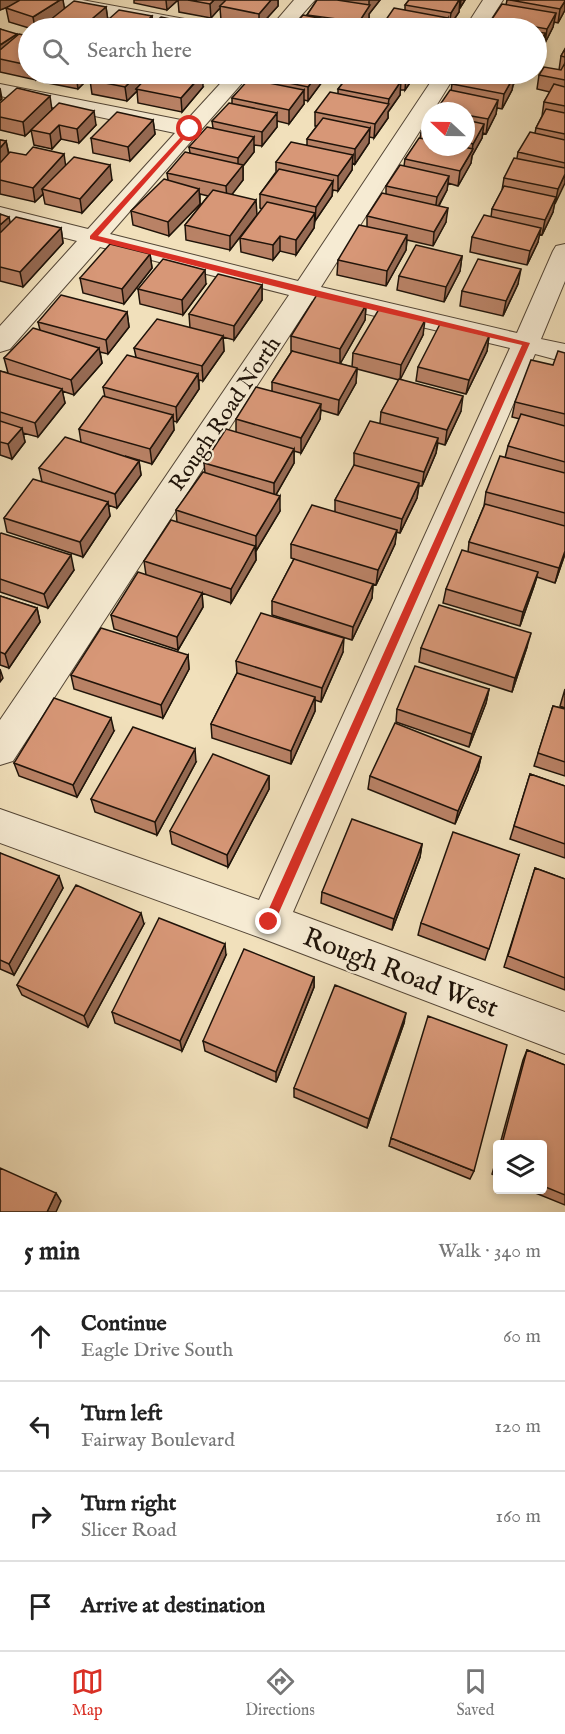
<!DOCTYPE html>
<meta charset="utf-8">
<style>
body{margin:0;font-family:"IM FELL English",serif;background:#f6f6f6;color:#222}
.controls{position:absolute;right:18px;bottom:18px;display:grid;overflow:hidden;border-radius:6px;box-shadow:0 3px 9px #0003}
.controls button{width:54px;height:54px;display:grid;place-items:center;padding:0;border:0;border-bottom:2px solid #e0e0e0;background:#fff;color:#222;font:30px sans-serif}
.compass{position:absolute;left:421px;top:102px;width:54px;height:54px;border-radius:50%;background:#fff;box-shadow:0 3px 9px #0003;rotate:292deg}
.stop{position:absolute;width:18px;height:18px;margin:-14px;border:4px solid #d93025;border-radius:50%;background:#fff}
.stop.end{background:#d93025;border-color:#fff;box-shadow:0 2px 6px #0008}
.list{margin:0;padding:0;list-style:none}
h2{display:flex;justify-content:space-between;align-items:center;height:78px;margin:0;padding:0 24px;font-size:26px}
h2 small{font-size:20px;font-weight:400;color:#767676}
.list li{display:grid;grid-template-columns:39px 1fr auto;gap:18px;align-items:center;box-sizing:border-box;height:90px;padding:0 24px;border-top:2px solid #e0e0e0}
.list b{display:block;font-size:22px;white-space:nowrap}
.list p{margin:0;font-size:20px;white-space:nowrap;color:#767676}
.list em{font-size:20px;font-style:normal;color:#767676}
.icon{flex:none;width:33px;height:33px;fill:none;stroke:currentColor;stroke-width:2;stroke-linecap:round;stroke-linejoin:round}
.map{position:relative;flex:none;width:565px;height:1212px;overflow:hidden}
.search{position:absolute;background:#fff;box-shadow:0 3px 9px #0003;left:18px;right:18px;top:18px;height:66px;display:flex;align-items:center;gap:15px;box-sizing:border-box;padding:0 21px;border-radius:33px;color:#767676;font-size:22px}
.sheet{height:438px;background:#fff}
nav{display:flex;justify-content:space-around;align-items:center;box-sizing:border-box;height:84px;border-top:2px solid #e0e0e0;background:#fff;font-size:16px;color:#767676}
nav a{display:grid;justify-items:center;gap:3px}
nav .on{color:#d93025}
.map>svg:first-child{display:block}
</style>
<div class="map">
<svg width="565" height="1212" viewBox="0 0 565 1212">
<rect width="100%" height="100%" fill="#f1e0bb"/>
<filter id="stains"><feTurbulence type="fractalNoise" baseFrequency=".00333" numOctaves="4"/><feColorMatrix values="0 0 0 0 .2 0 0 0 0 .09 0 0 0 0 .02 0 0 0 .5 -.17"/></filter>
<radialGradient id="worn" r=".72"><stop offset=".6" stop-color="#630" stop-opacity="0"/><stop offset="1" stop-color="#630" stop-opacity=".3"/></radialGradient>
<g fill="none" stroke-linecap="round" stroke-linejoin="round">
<!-- minor casing -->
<g stroke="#544636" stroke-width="2">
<path id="minor" d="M52 0H82L201 22 208 24 211 28C199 29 186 29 174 28 157 28 59 10 52 0Z
M294 0H315L290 28H270Z
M483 0H503L485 28H465Z
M229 74H250L110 234 298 281 436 74H456L433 111H430V115L321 287 517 333 553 251 556 246 565 244V281L541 339 565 344V362L535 354 293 912 565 1012V1054L269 941 0 843V809L259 900 510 348 312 301 13 761 0 765V720L289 295 100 247 10 349 0 352V326L77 241 0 221V207L88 229 175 133 0 96V84L186 121Z"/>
</g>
<!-- minor -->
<use href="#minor" fill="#f6ebd3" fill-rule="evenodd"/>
</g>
<!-- wall -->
<path fill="#b98266" stroke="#1f1309" stroke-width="1.5" d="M0 0H63L64 8 106 7 108 21 152 16 153 25 193 24 194 28H46L45 24 38 28H29L9 22 6 8 10 6 0 10Z
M134 0H178L167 10 134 3Z
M178 0H278V6L259 27 221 20 220 8 211 18 179 12Z
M317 0H380L369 14V18L363 28H292L307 16V15Z
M409 0H465L460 8 459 7V12L449 27 447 26V28H382L383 24 405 10V5Z
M507 0H565V10L558 23 554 22 553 27 545 43H544L543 47 537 59V28H487L492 23V19L506 5Z
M0 29 17 36H28V74H93L78 89 43 82 42 74 36 80 0 72Z
M565 49V181L554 204 553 212 542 235 539 234 538 242 527 265 470 252 472 237 491 217 492 209 502 190 504 178 517 158 518 152 535 133 536 128 542 116 544 102 550 92 537 89 539 75 559 70 561 56Z
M253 74H329L326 77 322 76V82L308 101 304 100V104L289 124 277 121V127L262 146 254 145V152L243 166V180L232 194 257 215 230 250 186 240 185 225 208 196 200 194V204L169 236 133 225 131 211 168 180 167 173 190 153 189 147 213 128 212 121 232 103V98L251 79V75Z
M350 74H416L405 90H400V95L388 112V118L374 138 369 137V143L355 164 352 163V170L338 191 333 190 332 196 315 221 314 228 296 255 280 251 273 260 241 252 240 238 262 209 260 208V194L276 172V162L307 145V139L317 126H315V112L338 94V89Z
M459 74H520L513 85 512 90 502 109 497 108 496 114 486 134 483 133 482 138 472 156 471 163 458 186 448 183 447 190 439 206 446 222 433 246 407 240 406 250 386 286 337 275 338 260 367 227V216L386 194V186L404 166 405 159 420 138 421 133 430 119V147H466V111H437V109L451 91 452 84Z
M90 80 203 87 182 112 138 103 137 91 127 101 92 94Z
M0 103 52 109 96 125 79 143 61 139 52 149 34 145 31 130 43 119 25 136 0 130Z
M153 120 155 134 130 161 93 153 91 138Z
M0 140 6 141 9 154 66 165 112 180 82 213 45 204 43 194 35 202 0 194Z
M0 214 10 223 61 228 63 243 23 287 0 281Z
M150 254 152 268 124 304 83 293 80 278Z
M462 256 460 271 444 302 397 290 399 276Z
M206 284 183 315 140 304 138 289Z
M518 284 503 316 460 306 462 291Z
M262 285V300L234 340 223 337 224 351 203 381 199 380V389L177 422 173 421 174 430 152 464 125 456 139 461 141 475 117 508 108 505 110 516 83 557 7 532 4 518 42 482 39 468 81 442 79 429 105 397 103 387 136 357 134 348 190 328 189 314Z
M366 305 365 320 340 364 352 367 353 353 423 335 400 379 461 411 445 445 438 443 436 453 422 486H419L417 498 400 533 396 532 395 544 376 585 373 584 372 598 352 640 272 615V601L294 559 291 558V544L335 511V500L354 466V453L380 423 381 412 399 380 357 369 356 383 338 415 321 410 320 419 301 453 294 451V463L276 495 280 511 256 551V560L231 603 202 593 203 607 178 650 114 629 111 615 146 575 144 561 177 522 176 510 205 473 204 463 236 432V419L272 391V382L292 351H291V336Z
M127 312 129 327 108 354 100 352 102 363 74 395 62 391 65 403 38 437 23 433 25 442 12 459 0 455V371L8 373 4 358 40 330 38 322Z
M489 336 487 351 466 394 416 381 418 367Z
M565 353V554L555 583 537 577 534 586 520 626 443 603 446 589 468 552 469 542 484 506 486 492 505 458 508 446 520 419 512 417 515 402Z
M0 534 74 570 48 608 0 592Z
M0 596 37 608 40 622 9 668 0 665Z
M527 647 512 692 419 662 421 648Z
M343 652 321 702 315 700V711L291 764 212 738 211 724 237 673 236 661Z
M188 655 189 669 163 718 74 689 71 675Z
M489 689 486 703 469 747 396 722 397 709Z
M565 689V708L560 706Z
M553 706 565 709V776L534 766Z
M114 731 77 797 19 776 14 763Z
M481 757 478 770 455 824 368 789 370 776Z
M196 762 157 835 95 812 91 799Z
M530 774 565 786V858L510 839Z
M269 776V789L228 867 172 844 170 831Z
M422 844 420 857 392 930 321 903 322 892Z
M0 853 63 888 14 975 0 969Z
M519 855 485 960 418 935 421 923Z
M535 868 565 879V990L504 967Z
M144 924 88 1027 22 995 17 985Z
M226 955 182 1051 115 1023 112 1012Z
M314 977V987L276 1082 205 1051 203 1041Z
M404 1023 367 1128 294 1097V1088Z
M527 1050 565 1065V1205L528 1190H543V1144H500L523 1060Z
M391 1138 474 1171 470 1179 389 1146Z
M498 1153V1177L492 1174Z"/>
<!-- shaded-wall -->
<path fill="#966a53" stroke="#1f1309" stroke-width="1.5" d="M0 0H26L0 10Z
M60 0H63L65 12 38 28H35L33 17Z
M166 0H178L167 10Z
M214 0H228L220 6V8L211 18 210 4Z
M271 0H278V6L259 27V14Z
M370 0H380L369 14V18L363 28H358L359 22 369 6V1Z
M459 0H460L459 12 449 27 451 13Z
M461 0H465L460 8Z
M565 1V10L558 23 560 9Z
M106 7 108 21 99 28H81Z
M556 13 553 27 545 43 547 29Z
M152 16 153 28H139Z
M448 18 447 28H441Z
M545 33 543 47 537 59V49Z
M17 34 19 48 0 59V45Z
M35 74H42L36 80Z
M77 74H93L78 89 76 75Z
M138 74H153L136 89 137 91 127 101 125 87Z
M203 74V87L182 112 181 98Z
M318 74H323L322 82 308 101V87Z
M408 74H416L405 90 406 76Z
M514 74H520L513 85 512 90 502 109 504 94 513 78Z
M401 81 400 95 388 112V118L374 138 375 124 388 105 389 99Z
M0 88 2 99 0 101Z
M304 90V104L289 124V110Z
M50 96 52 110 25 136 23 122Z
M498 100 496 114 486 134 488 119Z
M94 111 96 125 79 143 77 129Z
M277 113V127L262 146V132Z
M153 120 155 134 130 161 128 147Z
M484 124 482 138 472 156 471 163 458 186 460 171 472 151 473 144Z
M59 125 61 139 52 149 50 134Z
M370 128 369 143 355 164V149Z
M254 137V152L243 166V180L227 201 226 186 238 171V158Z
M6 141 9 156 0 165V148Z
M64 154 66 168 42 189 43 194 35 202 33 188Z
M353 155 352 170 338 191V176Z
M110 165 112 180 82 213 80 199Z
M565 174V183L555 204 558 189Z
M449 176 447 190 435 212 437 197Z
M333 181 332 196 315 221 316 207Z
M199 189 200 204 169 236 168 222Z
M556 197 553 212 542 235 545 220Z
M256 200 257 215 230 250V236Z
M448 208 446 222 433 246 434 232Z
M315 213 314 228 296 255V240Z
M9 217 12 231 0 243V225Z
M61 228 63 243 23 287 20 272Z
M541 228 538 242 527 265 530 251Z
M407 235 406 250 386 286 387 271Z
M280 236V251L273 260V245Z
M150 254 152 268 124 304 122 289Z
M462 256 460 271 444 302 446 287Z
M521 269 518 284 503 316 506 301Z
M205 270 206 284 183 315 182 300Z
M262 285V300L234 340V326Z
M366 305 365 320 340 364V349Z
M127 312 129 327 108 354 106 340Z
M425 320 423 335 400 380 401 365Z
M223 336 224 351 203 381 202 366Z
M489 336 487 351 466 394 469 380Z
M99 348 102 363 74 395 71 380Z
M357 368 356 383 338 415 339 400Z
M198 374 199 389 177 422 176 407Z
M62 389 65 403 38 437 35 423Z
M463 396 461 411 445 445 447 430Z
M321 404 320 419 301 453V438Z
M173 415 174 430 152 464 150 449Z
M22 428 25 442 12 459 8 444Z
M438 438 436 453 422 486 424 472Z
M294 449V463L274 498V483Z
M139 461 141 475 117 508 115 494Z
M419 483 417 498 400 533 402 519Z
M280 496V511L256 551V536Z
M108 502 110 516 83 557 80 542Z
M397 530 395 544 376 585 378 570Z
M255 546 256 560 231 603V589Z
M565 551V554L555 583 559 568Z
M71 555 74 570 48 608 44 594Z
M538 572 534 586 520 626 523 612Z
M373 584 372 598 352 640 353 627Z
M202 593 203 607 178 650 177 637Z
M37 608 40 622 9 668 5 654Z
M531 633 527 647 512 692 515 678Z
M344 638 343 652 321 702 322 688Z
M188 655 189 669 163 718 161 705Z
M0 669 3 678 0 682Z
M489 689 486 703 469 747 472 734Z
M315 697V711L291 764V751Z
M111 718 114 731 77 797 73 785Z
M195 749 196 762 157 835 155 822Z
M481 757 478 770 455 824 458 811Z
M269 776V789L228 867 227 855Z
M422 844 420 857 392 930 394 919Z
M59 876 63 888 14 975 9 964Z
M141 913 144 924 88 1027 84 1016Z
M225 944 226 955 182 1051 180 1041Z
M314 977V987L276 1082V1072Z
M406 1013 404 1023 367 1128 369 1119Z
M56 1193 61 1201 56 1212H47Z"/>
<!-- building -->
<path fill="#d79777" stroke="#1f1309" stroke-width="1.5" d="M20 0H60L33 17 6 8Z
M188 0H214L210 4Z
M226 0H271L259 14 220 6Z
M317 0H337L370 5 359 22 307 15Z
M409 0H459L451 13 405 5Z
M510 0H565V1L560 9Z
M74 1 106 7 81 28H65L45 24Z
M502 4 556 13 547 29 492 19Z
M394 8 448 18 441 28H409L383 24Z
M119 10 152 16 139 28H99Z
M303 15 360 26 358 28H292Z
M161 17 193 24 188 28H148Z
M490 23 519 28H487Z
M0 29 17 34 0 45Z
M537 32 545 33 537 49Z
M19 34 28 36V65L0 59V50Z
M565 49V57L561 56Z
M565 63V80L539 75 544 67 561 70Z
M96 74H138L125 87 90 80Z
M150 74H202L181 98 136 89Z
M253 74H318L308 87 251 75Z
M350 74H365L401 81 389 99 338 89Z
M391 74H408L406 76Z
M459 74H499L514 76 504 94 452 84Z
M249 79 304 90 289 110 232 98Z
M554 84 565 87V106L544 102Z
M17 88 50 96 23 122 0 117V103Z
M450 90 498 100 488 119 466 115V111H446L437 109Z
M330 92 389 104 375 124 315 112Z
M59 103 94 111 77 129 59 125 50 134 31 130Z
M229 103 277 113 262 132 212 121Z
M546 109 565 113V134L536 128Z
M117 112 153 120 128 147 91 138Z
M323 118 370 128 355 149 307 139Z
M430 119V135L421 133Z
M466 120 484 124 473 144 466 142Z
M207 127 254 137 238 158 189 147Z
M530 132 565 140V163L518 152Z
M419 138 430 140V147H464L473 149 460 171 405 159Z
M0 140 6 141 0 148Z
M291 142 353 155 338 176 276 162Z
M33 147 64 154 33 188 0 180V163L10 152 26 155Z
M185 152 243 165 226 186 167 173Z
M74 157 110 165 80 199 42 189Z
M514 158 565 168V174L558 189 504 178Z
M400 165 449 176 437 197 386 186Z
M279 169 333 181 316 207 260 194Z
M164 179 199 189 168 222 131 211Z
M504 186 556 197 545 220 492 209Z
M213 190 256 200 230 236 185 225Z
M382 193 448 208 434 232 367 216Z
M267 202 315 213 296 240 280 236 273 245 240 238Z
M0 214 9 217 0 225Z
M484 215 541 228 530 251 472 237Z
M16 217 61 228 20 272 0 267V233Z
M359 225 407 235 387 271 338 260Z
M110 244 150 254 122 289 80 278Z
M416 245 462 256 446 287 399 276Z
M163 259 205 270 182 300 138 289Z
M478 259 521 269 506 301 462 291Z
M218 274 262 285 234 326 189 314Z
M318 293 366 305 340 349 291 336Z
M61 295 127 312 106 340 38 322Z
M379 309 425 320 401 365 353 353Z
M157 319 223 336 202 366 134 348Z
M440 324 489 336 469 380 418 367Z
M33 328 99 348 71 380 4 358Z
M292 351 357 368 339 400 272 382Z
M558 351 565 353V414L515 402 531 360 553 365Z
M127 355 198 374 176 407 103 387Z
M0 371 62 389 35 423 0 412Z
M399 379 463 396 447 430 381 412Z
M256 387 321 404 301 438 236 419Z
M103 396 173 415 150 449 79 429Z
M521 414 565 426V462L508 446Z
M0 421 22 428 8 444 0 442Z
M370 421 438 438 424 472 354 453Z
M226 429 294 449 274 483 204 463Z
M65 437 139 461 115 494 39 468Z
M500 456 565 473V513L486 492Z
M354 465 419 483 402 519 335 500Z
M203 472 280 496 256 536 176 510Z
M33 479 108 502 80 542 4 518Z
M485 504 565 526V551L559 568 469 542Z
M312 505 397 530 378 570 291 544Z
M171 520 255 546 231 589 144 561Z
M1 533 71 555 44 594 0 579V534Z
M462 550 538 572 523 612 446 589Z
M294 559 373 584 353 627 272 601Z
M138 572 202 593 177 637 111 615Z
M0 596 37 608 5 654 0 652Z
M439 605 531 633 515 678 421 648Z
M261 613 344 638 322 688 236 661Z
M101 628 188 655 161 705 71 675Z
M415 666 489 689 472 734 397 709Z
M237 673 315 697 291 751 211 724Z
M54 698 111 718 73 785 14 763Z
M553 706 565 709V762L538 753Z
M395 723 481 757 458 811 370 776Z
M133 727 195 749 155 822 91 799Z
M213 754 269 776 227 855 170 831Z
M530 774 565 786V844L514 826Z
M352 819 422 844 394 919 322 892Z
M453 832 519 855 489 949 421 923Z
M0 853 59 876 9 964 0 960Z
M535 868 565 879V978L508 956Z
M76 885 141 913 84 1016 17 985Z
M159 918 225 944 180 1041 112 1012Z
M244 949 314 977 276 1072 203 1041Z
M335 985 406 1013 369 1119 294 1088Z
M428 1016 507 1045 474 1171 391 1138Z
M527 1050 565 1065V1195L543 1186V1144H502Z
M0 1168 56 1193 47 1212H0Z"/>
<!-- route -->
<path fill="#d93025" d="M190 127 192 130 98 236 530 343 273 926 269 928 263 922 522 345 305 294 90 239V236Z"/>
<g text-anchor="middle" stroke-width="4.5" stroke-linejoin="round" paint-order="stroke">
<!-- street labels -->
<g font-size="22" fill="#1f1309" stroke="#f6ebd3">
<text transform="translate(224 413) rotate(-56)" y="8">Rough Road North</text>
</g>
<!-- near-street labels -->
<g font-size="27" fill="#1f1309" stroke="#f6ebd3">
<text transform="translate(401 972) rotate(21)" y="9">Rough Road West</text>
</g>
</g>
<rect width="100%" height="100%" filter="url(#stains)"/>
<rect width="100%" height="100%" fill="url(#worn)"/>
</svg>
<div class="controls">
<button><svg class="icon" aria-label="layers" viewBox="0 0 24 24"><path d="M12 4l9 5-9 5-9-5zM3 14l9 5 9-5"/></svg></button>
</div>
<svg class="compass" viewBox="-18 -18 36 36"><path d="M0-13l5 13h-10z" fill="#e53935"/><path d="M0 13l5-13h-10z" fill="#767676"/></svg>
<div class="stop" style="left:190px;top:129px"></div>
<div class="stop end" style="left:269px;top:922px"></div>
<div class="search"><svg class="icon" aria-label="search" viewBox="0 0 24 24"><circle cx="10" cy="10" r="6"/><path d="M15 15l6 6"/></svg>Search here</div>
</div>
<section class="sheet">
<h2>5 min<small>Walk · 340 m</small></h2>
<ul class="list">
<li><svg class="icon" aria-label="ahead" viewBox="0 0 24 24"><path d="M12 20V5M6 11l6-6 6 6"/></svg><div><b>Continue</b><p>Eagle Drive South</p></div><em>60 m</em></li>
<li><svg class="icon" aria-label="left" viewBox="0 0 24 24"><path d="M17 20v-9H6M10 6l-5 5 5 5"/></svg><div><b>Turn left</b><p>Fairway Boulevard</p></div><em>120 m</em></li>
<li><svg class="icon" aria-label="right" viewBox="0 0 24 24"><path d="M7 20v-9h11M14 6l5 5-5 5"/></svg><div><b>Turn right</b><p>Slicer Road</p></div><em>160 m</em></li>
<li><svg class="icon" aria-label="arrive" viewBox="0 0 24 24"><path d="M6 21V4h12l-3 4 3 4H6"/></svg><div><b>Arrive at destination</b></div></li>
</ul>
</section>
<nav>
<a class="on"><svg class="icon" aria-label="map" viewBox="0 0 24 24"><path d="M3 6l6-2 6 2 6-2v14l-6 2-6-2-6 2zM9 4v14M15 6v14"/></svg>Map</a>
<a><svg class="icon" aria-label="directions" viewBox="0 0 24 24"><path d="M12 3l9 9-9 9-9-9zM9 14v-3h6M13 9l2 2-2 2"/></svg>Directions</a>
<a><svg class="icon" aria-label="saved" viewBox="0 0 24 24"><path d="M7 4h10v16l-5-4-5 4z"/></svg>Saved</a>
</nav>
